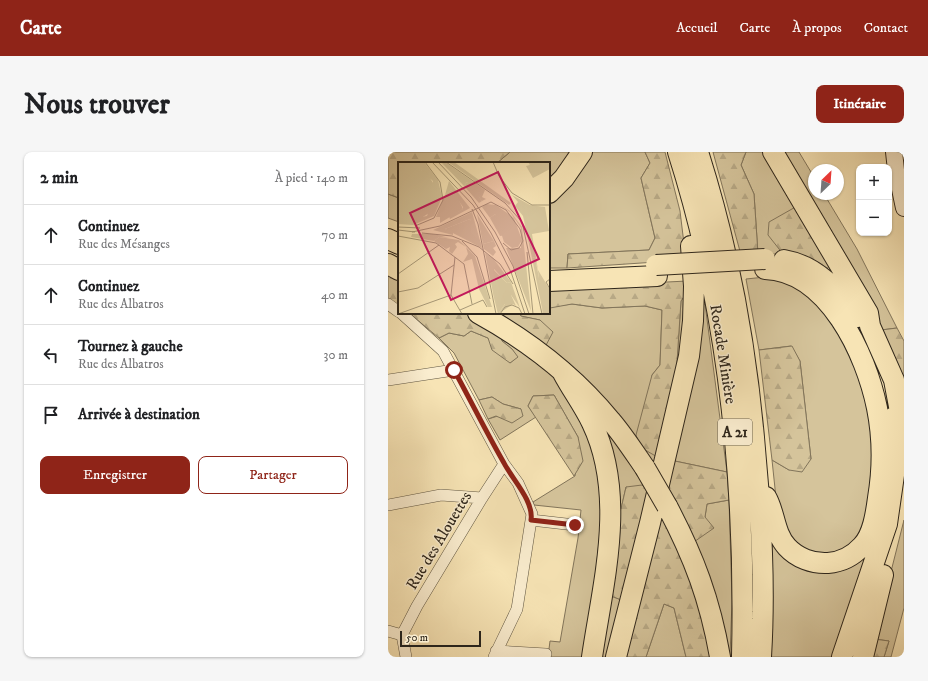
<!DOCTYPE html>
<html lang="fr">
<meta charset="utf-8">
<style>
body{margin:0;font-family:"IM FELL DW Pica",serif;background:#f6f6f6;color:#202124}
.controls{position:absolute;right:12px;top:12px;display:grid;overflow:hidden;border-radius:8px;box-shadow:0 1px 3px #0004}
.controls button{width:36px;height:36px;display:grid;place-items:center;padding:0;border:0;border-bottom:1px solid #e0e0e0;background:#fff;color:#202124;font:20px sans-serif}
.compass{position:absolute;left:420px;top:12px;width:36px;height:36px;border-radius:50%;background:#fff;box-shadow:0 1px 3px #0004;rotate:25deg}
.scale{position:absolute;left:12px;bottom:10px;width:81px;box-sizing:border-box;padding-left:4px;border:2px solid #2e261b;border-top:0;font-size:11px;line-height:14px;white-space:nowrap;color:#2e261b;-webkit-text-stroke:3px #faedcf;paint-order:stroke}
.stop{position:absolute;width:12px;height:12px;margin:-9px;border:3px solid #8f2418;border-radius:50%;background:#fff}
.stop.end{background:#8f2418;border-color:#fff;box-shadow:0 1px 4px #0008}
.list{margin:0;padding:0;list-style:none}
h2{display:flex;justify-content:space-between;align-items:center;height:52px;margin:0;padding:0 16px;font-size:17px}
h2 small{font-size:13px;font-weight:400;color:#757577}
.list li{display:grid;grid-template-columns:26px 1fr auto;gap:12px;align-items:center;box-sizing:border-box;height:60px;padding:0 16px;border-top:1px solid #e0e0e0}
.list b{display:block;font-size:15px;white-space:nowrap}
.list p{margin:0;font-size:13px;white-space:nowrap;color:#757577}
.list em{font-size:13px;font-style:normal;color:#757577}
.actions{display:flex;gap:8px;padding:12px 16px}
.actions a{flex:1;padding:9px 0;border:1px solid #8f2418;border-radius:8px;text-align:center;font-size:14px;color:#8f2418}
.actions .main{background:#8f2418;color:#fff}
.icon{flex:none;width:22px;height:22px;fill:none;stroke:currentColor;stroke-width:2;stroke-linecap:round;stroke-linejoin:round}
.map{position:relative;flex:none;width:516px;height:505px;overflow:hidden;border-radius:8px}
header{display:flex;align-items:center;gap:24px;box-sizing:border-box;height:56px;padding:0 20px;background:#8f2418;color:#fff}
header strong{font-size:19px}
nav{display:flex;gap:22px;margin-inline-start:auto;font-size:14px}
.intro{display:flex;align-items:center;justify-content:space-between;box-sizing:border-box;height:96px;padding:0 24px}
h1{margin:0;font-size:28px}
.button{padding:10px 18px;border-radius:8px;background:#8f2418;color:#fff;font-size:14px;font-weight:700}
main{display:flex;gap:24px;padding:0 24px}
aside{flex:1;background:#fff;border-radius:8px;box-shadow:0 1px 3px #0004}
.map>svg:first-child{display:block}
</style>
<header>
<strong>Carte</strong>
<nav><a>Accueil</a><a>Carte</a><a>À propos</a><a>Contact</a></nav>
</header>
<div class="intro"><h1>Nous trouver</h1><a class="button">Itinéraire</a></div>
<main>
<aside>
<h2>2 min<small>À pied · 140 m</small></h2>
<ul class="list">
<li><svg class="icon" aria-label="ahead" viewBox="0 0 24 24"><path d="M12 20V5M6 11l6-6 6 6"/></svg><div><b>Continuez</b><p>Rue des Mésanges</p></div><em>70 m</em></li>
<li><svg class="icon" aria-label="ahead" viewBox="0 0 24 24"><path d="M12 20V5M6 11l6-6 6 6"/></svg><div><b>Continuez</b><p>Rue des Albatros</p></div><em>40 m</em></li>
<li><svg class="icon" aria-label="left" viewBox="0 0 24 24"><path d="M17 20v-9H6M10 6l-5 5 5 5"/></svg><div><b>Tournez à gauche</b><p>Rue des Albatros</p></div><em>30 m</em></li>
<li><svg class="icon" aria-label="arrive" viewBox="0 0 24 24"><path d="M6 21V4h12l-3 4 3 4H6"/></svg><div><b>Arrivée à destination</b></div></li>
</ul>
<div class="actions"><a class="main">Enregistrer</a><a>Partager</a></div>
</aside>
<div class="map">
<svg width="516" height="505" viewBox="0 0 516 505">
<defs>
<pattern id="forest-firs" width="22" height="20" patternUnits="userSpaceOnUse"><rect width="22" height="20" fill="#d5c49b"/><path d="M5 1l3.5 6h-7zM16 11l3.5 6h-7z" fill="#b7a885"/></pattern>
</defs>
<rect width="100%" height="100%" fill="#f7e4b5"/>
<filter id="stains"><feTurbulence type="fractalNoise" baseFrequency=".005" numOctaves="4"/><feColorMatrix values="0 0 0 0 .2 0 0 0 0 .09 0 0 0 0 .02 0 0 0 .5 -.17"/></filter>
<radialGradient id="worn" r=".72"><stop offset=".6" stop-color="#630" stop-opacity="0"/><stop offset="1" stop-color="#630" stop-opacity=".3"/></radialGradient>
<!-- green -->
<path fill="#d5c49b" stroke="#82755b" d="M122 0H185L161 32V11H109Z
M204 0H257L262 11 253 26 267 86 261 98 180 102 179 116H161V49Z
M358 0H380L411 53 395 102H370L366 42 353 13Z
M390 0H411L426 25V42H436L469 97 509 176 493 178Z
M0 42 11 46V70L0 66Z
M387 124 405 129 458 184 489 287 476 378 459 396 443 403 425 402 402 388 388 346 384 308 401 318 423 307 412 209 403 194 371 198 358 127Z
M299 140 291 222 289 210 293 149Z
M184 152 214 156 257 154 274 158 272 213 264 223 271 306 267 324 156 197 152 168 132 164 131 161H161V155Z
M310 152H317L339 320 282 308Z
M454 153C490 202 504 256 504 316L449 505H383L384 380 401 404 469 405 499 316Z
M83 179 100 186 122 211 129 205 124 197 114 189 112 181 151 209 174 235 198 274 211 310 215 351 199 505H160L162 489 172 490 190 386 193 358 146 353 145 350 187 324 190 285 166 243 145 244 140 254 148 265 112 288 100 267 133 257 115 252 104 245 91 248 66 201 51 186 61 181 76 184Z
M212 268 262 341 238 335 233 357 225 368Z
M341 348 344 448 342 505H336L303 392 317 365 319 352Z
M516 368V456L503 505H496L501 489 486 487Z
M218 442 236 449 223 505H209Z
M276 452 286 456 298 505H258Z"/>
<!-- forest -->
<path fill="url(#forest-firs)" stroke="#82755b" d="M0 0H122L109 11H11V46L0 42Z
M257 0H277L292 59 298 108 179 116 180 102 261 98 267 86 253 26 262 11Z
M325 0H358L353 13 366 42 370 102 353 103Z
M411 53 444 111 437 119 395 102 380 83 381 70Z
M0 121 11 126V154L0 146Z
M299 129V140L293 149 289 210 291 222 271 306 252 295 248 283 264 223 272 213 274 158 257 154 214 156 184 152 162 156 161 136Z
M21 161H80L112 181 114 189 124 197 130 205 122 211 104 198 100 186 83 179 76 184 61 181 51 186Z
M104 161H131L133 164 152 168 165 180 156 197Z
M509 176 516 189V241L493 178Z
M404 194 412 209 423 307 414 320 401 318 384 308 371 198Z
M166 243 190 285 195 309 186 324 140 254 145 244Z
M104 245 115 252 133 257 135 264 124 271 108 264 100 267 91 248Z
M282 308 339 320 341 348 319 352 317 365 326 376 303 392 275 339Z
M254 333 262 341 236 449 218 442 225 368 233 357 238 335Z
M270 356 296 401 326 505H298L286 456 276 452 258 505H233Z
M486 487 501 489 496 505H482Z"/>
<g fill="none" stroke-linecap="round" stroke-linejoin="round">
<!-- street casing -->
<g stroke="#605642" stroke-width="12">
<path id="street" d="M0 152 11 160
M13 161 55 199 116 312 130 331 144 362 129 457 106 505
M0 228 66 218
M0 353 53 343 94 346
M143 368 187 373
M0 479 14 483
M108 499 158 502
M18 505 14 483 29 454 94 346 116 312"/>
</g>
<!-- secondary casing -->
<g stroke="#2e261b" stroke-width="18">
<path id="secondary" d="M506 0 508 18 516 56"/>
</g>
<!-- highway casing -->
<g stroke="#2e261b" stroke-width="22">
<path id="highway" d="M290 0C342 163 358 334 354 505
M310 0C342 100 360 205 368 309 374 374 377 440 373 505
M385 0 480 161 482 174 506 228 516 281
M161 41 176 26 194 0
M0 87 11 92
M396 108C430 114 451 140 470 165
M0 112 11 118
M377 117C440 119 478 202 489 256 495 286 495 316 490 346 488 361 485 383 474 394 465 404 453 410 440 411 425 412 409 406 399 395 386 381 387 360 378 345
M161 129 269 124
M90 161C139 188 187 225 223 269 235 283 246 300 257 316
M175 221C184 238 196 254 204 271 239 344 215 430 204 505
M279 354C306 405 322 448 332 505
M228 505 262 371 301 204 305 169 306 134 303 94
M454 505 499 372 507 316 506 265
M475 505 495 423"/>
</g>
<!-- street -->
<use href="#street" stroke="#faedcf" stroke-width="11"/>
<!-- secondary -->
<use href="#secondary" stroke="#faedcf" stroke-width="16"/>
<!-- highway -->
<use href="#highway" stroke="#f7e4b5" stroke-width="20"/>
<!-- highway-bridge casing -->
<g stroke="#2e261b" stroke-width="22" stroke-linecap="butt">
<path id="highway-bridge" d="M268 113 377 107
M257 316 279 354"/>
</g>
<!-- highway-bridge -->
<use href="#highway-bridge" stroke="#f7e4b5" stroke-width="20"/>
</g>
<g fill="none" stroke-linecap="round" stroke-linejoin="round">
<!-- route -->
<path stroke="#8f2418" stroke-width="5" d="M66 218C83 249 98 280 116 311 124 327 146 349 143 368L187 373"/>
</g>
<g text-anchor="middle" stroke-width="3" stroke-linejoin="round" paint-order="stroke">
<!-- shield labels -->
<rect fill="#faedcf" stroke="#6b6251" stroke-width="1" x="330" y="267" width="34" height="26" rx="3"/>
<g font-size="15" font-weight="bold" fill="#2e261b">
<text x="347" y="285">A 21</text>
</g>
<!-- street labels -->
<g font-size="16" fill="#2e261b" stroke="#faedcf">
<text transform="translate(336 202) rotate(81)" y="6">Rocade Minière</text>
<text transform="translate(50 388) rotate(-59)" y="6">Rue des Alouettes</text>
</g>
</g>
<!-- overview -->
<g transform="translate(10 10)">
<rect width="152" height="152" fill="#f7e4b5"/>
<path d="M20 0H26L40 18 44 35 36 54 15 63 0 62V54L10 57 29 54 35 37V19L24 10ZM43 0H47L87 28 84 35 88 37 84 39 69 20 66 24ZM50 0H56L113 41 111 43ZM130 0H152V7L135 16 128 4 132 3ZM53 28 58 32 65 47 42 61V55H38L47 33ZM114 33 132 43 147 45 151 69 134 72 140 108 152 128V152H145L140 109 137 95 134 96 125 54 117 44 120 40ZM99 41 112 49 124 65 133 149 108 86H123V66L112 50ZM88 42 98 43 116 56 124 78 120 85 114 86 106 80 97 52 92 56 84 45ZM79 52 96 79 85 82ZM72 57 83 82 84 86 47 67ZM41 75 61 78 77 94 94 145H90L81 127 74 97 65 100 70 92 68 85 60 80 57 82 59 85 54 92 51 89 52 85 48 87 36 79ZM95 107 109 121 113 120 122 146 113 133 100 152 96 136Z" fill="#d5c49b"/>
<path d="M0 0H20L24 3 23 8 28 10 39 27 31 51 20 58 12 59 0 54ZM51 19 72 46 52 57 51 54 65 47V45L53 28 47 33ZM69 20 73 23 84 39 81 41 66 24ZM74 50 83 82 77 80 72 57 47 67 55 69V73L35 68ZM97 52 109 70V73L102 74 92 56ZM14 72H36L51 76 41 75 36 79 13 75ZM96 79 98 84 95 86 98 90 95 94 86 87 85 82ZM87 91 95 96 113 120 109 121 96 107 99 135 96 136ZM137 95 144 132 145 151 134 96ZM110 127H113V133L118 144 115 142 100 152 107 142 105 131Z" fill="#d5c49b"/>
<path fill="none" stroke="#a79877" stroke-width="1" d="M34 0 75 43 93 71 113 110 127 152M40 0 73 35 97 70 115 104 131 152M48 0 107 41 124 60 144 152M95 0 101 14 114 31 134 43H152M74 47 80 62 98 152M17 64 36 56 45 38 42 20 27 0M0 65 22 66M0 68 17 70M14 70 42 64 93 40 108 48 122 67 125 79 121 86 113 88 105 81M24 71 54 74 81 85 102 102 115 122M0 74 38 81 66 102 74 142M64 79 79 95 92 137M129 90 135 152M57 95 53 133 64 152M0 112 41 83M152 117 148 120 152 127M0 130 20 126 56 103M62 148 85 138 89 145M0 152 53 133M102 152 107 145 114 143 121 146 124 152"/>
<path fill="#c2185b" fill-opacity="0.15" stroke="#c2185b" stroke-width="2" d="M100 10 141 97 53 138 12 51Z"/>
<rect width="152" height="152" fill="none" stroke="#2e261b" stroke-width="2"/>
</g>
<rect width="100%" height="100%" filter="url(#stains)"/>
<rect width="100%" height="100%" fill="url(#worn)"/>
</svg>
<div class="controls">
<button>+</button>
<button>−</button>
</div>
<svg class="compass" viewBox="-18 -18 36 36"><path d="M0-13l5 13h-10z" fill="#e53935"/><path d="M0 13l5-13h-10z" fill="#757577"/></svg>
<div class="scale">50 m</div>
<div class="stop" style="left:66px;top:218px"></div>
<div class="stop end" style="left:187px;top:373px"></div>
</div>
</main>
